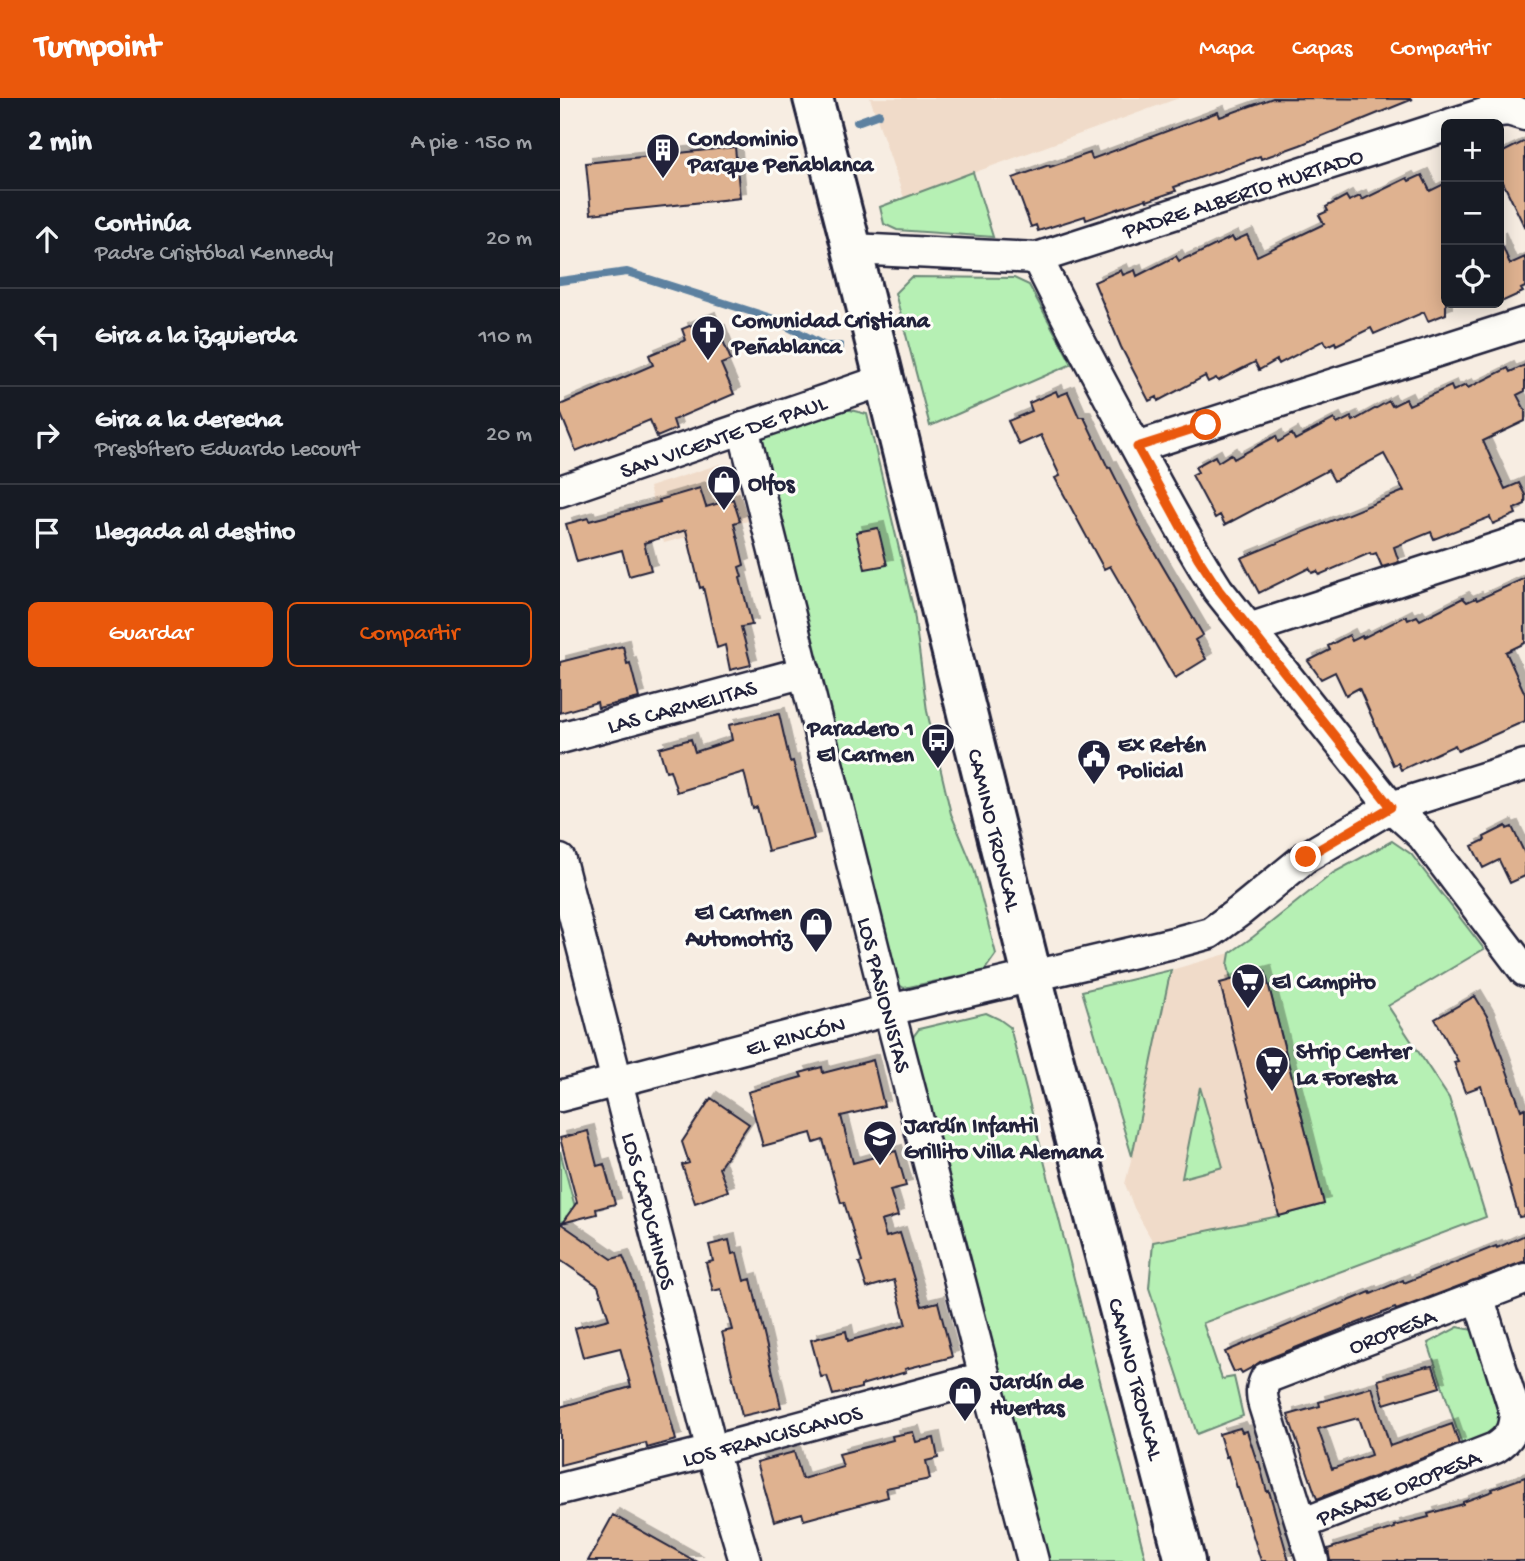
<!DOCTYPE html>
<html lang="es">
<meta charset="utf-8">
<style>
body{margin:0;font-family:"Gochi Hand",sans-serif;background:#242831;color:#f1f3f6}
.controls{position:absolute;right:21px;top:21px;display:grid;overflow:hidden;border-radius:10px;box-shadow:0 4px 18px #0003}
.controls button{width:63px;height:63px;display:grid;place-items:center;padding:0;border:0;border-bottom:2px solid #363941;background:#171b24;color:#f1f3f6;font:35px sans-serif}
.stop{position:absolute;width:21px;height:21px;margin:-16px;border:5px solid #ea580c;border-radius:50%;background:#fff}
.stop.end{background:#ea580c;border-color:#fff;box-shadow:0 2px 7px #0008}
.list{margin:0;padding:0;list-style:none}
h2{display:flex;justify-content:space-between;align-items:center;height:91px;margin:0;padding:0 28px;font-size:30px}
h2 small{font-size:23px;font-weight:400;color:#9ea1a6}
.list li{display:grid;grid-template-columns:46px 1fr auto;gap:21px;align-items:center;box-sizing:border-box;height:98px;padding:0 28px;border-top:2px solid #363941}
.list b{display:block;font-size:26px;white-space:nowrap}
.list p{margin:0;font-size:23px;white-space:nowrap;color:#9ea1a6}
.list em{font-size:23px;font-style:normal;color:#9ea1a6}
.actions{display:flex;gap:14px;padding:21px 28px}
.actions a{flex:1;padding:16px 0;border:2px solid #ea580c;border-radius:10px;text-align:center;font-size:24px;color:#ea580c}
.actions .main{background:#ea580c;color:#fff}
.icon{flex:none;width:38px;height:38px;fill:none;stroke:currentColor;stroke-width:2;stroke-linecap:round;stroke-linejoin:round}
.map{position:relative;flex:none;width:965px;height:1463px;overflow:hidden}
header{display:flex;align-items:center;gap:42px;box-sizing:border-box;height:98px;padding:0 35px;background:#ea580c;color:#fff}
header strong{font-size:33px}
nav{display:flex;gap:38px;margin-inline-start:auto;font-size:24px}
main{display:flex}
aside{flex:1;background:#171b24}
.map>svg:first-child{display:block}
</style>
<header>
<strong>Turnpoint</strong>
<nav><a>Mapa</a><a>Capas</a><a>Compartir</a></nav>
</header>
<main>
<aside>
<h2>2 min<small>A pie · 150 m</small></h2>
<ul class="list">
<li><svg class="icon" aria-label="ahead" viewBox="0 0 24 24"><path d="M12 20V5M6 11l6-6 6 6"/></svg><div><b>Continúa</b><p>Padre Cristóbal Kennedy</p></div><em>20 m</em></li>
<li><svg class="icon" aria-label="left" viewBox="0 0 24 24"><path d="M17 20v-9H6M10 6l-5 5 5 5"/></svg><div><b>Gira a la izquierda</b></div><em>110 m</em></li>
<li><svg class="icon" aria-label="right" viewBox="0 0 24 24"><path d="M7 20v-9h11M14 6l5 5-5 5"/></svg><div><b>Gira a la derecha</b><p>Presbítero Eduardo Lecourt</p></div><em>20 m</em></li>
<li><svg class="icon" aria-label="arrive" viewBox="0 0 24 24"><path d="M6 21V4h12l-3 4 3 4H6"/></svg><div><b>Llegada al destino</b></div></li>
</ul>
<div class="actions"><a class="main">Guardar</a><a>Compartir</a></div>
</aside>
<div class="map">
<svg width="965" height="1463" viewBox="0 0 965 1463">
<defs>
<filter id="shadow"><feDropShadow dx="6" dy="-6" stdDeviation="0" flood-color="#0004"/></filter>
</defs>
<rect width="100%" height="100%" fill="#f7ede2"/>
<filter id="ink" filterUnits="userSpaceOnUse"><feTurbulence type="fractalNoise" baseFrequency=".0143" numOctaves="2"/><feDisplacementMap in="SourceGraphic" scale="14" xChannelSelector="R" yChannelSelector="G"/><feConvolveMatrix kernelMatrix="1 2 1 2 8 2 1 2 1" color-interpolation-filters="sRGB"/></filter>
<g filter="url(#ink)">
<!-- built -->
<path fill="#f0dbc9" d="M310 0H619L344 100Z
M160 366 174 374 188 423 104 445 89 389Z
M693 839 705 873 764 1106 719 1118 593 1144 574 1110 565 1086 572 1058 522 893 611 872 670 855Z"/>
<!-- green -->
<path fill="#b6f0b4" stroke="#6c8978" stroke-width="2" d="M413 74 433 139 337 132 324 126 320 109Z
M351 179 454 180 469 187 512 266 370 328 335 195Z
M286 311 307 316 354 514 367 613 391 716 414 771 436 856 424 873 344 890 333 883 196 352 205 339Z
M832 743 851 756 924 851 828 908 889 1000 926 1119 643 1225 662 1281 674 1279 683 1318 637 1336 589 1190 593 1144 719 1118 764 1106 705 873 671 882 668 867 670 855 693 839 773 775Z
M611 872 608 885 572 1058 522 893Z
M426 915 439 921 450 929 586 1463H484L350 943 359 931Z
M640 989 663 1069 622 1080Z
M0 1053 18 1120 0 1124Z
M898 1229 913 1232 945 1317 933 1337 903 1350 868 1245Z"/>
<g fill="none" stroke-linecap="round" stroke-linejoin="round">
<!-- stream -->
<path stroke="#5d81a0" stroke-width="8" d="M297 24 319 16
M0 183 67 174 211 220 265 248H280"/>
</g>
<!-- building -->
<path fill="#dfb290" stroke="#22223b" stroke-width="2" fill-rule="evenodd" filter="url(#shadow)" d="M713 0 853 1 740 47 701 61 700 58 614 89 616 93 587 103 586 101 526 122 525 118 478 133 476 127 471 129 453 80 489 67 490 69 530 55 532 61 658 14 660 19Z
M965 43V130L939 76V56Z
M175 49 180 100 31 116 26 65Z
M862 77 870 93 886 85V216L868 223 864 214 814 236 811 230 776 247 775 244 767 248 764 242 719 266 717 262 699 272 695 264 658 283 656 280 648 284 645 278 598 303 597 299 589 303 561 249 534 184 561 172 563 177 575 172 577 178 616 158 619 163 630 158 631 159 672 139 674 143 687 137 697 158 764 126 759 117 768 113 766 109 786 98 789 103 800 98 802 102 847 80 849 83Z
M939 140 950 166 965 159V189L961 191 963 194 939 205Z
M149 220 155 235 159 233 171 262 161 266 174 296 113 322 116 331 97 339 90 322 16 353 0 314V307L93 267 89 257 126 242 122 231Z
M965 267V293L957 297 965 312V323L923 343 945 391 959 385 965 397V406L954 411 956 416 933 426 930 419 874 441 871 434 834 449 839 464 822 469 816 455 811 457 810 455 759 477 757 473 752 475 749 470 699 495 681 460 844 393 824 356 774 383 768 372 665 427 660 417 655 420 632 377 638 374 635 369 655 358 658 364 671 356 674 361 716 338 718 344 732 336 735 342 774 321 777 326 791 319 793 323 829 303 832 308 846 301 849 307 891 288 893 293 906 287 908 290 948 270 950 274Z
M496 293 498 298 508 294 519 319H524L548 370 550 369 582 433 643 537 635 542 646 561 615 580 550 468 544 471 495 380 500 378 481 337 459 347 448 323 472 313 469 305Z
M140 390 146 409 173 401 180 423 174 425 184 467 179 469 182 479 180 480 192 527 181 529 191 567 170 572 165 547 157 550 143 489 140 490 126 432 84 445 91 472 69 478 62 452 17 464 6 426 28 420 29 423 100 404 99 402Z
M318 430 327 467 305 471 296 434Z
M965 480V545L946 554 965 596V623L898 653 895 647 841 672 838 665 833 667 799 590 786 597 775 574 761 581 748 563 770 552 768 548 789 537 792 543 802 538 803 540 846 518 848 522 857 518 860 522 903 500 907 504 916 500 917 502Z
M63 548 67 566 70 565 79 600 38 610 37 604 0 615V564Z
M219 616 230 664 233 663 254 741 208 753 197 709 193 711 184 674 117 694 110 672 106 673 99 650 131 641 135 654 172 642 169 627Z
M946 728 947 731 952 729 965 756V778L950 785 939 762 923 770 912 748 925 742 924 739Z
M705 873 764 1106 719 1118 660 885Z
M915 898 928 920 961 1012 965 1010V1118L959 1119 921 988 905 994 894 964 898 963 875 921Z
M313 962 324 1008 281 1018 293 1065 336 1053 346 1088 330 1092 338 1118 321 1123 326 1139 340 1135 362 1208 378 1204 392 1259 345 1271 346 1274 301 1287V1290L273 1297 267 1278 261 1279 251 1242 286 1233 288 1243 346 1227 334 1182 307 1190 299 1165 302 1164 284 1104 281 1105 263 1042 254 1045 251 1035 203 1048 188 994 242 979 240 975 262 969 263 975Z
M151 1000 189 1026 159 1070 168 1093 135 1105 122 1067 129 1065 122 1044Z
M28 1033 37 1068 44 1066 55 1106 36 1111 37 1116 2 1125 17 1104 0 1040Z
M0 1125 52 1161 63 1158 73 1183 116 1342 87 1350 86 1345 0 1367V1309L71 1289 60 1250 23 1259 15 1230 49 1221 38 1188 0 1162Z
M965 1137V1163L836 1212 835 1210 700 1264 693 1269 682 1275 680 1272 674 1274 665 1254 778 1206 779 1207 810 1194 811 1196 843 1182 844 1185 936 1148 937 1150Z
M169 1142 172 1156 177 1155 184 1183 191 1181 221 1309 182 1318 162 1234 172 1232 161 1191 153 1193 146 1165 153 1163 149 1147Z
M867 1268V1269L873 1268 880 1289 824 1306 818 1282Z
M812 1289 830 1348 892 1326 899 1346 757 1401 728 1317 760 1308 759 1304ZM798 1320 811 1357 772 1371 758 1331Z
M680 1330 682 1334 687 1333 697 1364H699L707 1394 709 1393 729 1463H701L678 1390H677L668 1358 666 1359 659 1336Z
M353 1334 356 1344 374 1340 378 1360 366 1363 370 1381 326 1390 328 1399 244 1422 242 1415 214 1423 197 1364 234 1354 242 1381 283 1369 279 1356 333 1342 332 1338Z
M965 1379V1463H770L768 1451 835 1430 834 1428 869 1419 868 1416 903 1406V1404L933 1393 932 1391Z
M53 1417 135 1463H28Z"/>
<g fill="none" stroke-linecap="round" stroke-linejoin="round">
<!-- minor casing -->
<g stroke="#22223b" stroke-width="35">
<g id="minor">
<path d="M891 26 930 14 948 12 965 17"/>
<path id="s1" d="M292 151 477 160 886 28"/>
<path d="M477 160C510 227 545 292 581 358 606 403 630 449 658 492L831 709 862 737 965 873"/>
<path id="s2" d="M183 330 329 912 473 1463"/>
<path d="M577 349 965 225"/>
<path id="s3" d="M0 393 324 282"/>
<path d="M689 531 965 441"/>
<path id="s4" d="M0 640 245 574"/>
<path id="s5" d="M0 762 152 1353 185 1463"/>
<path id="s6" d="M0 998 329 912 617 844 650 835 680 813 746 759 831 709 965 667"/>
<path id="s7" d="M0 1391 152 1353 425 1279"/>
<path id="s8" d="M742 1426 935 1350C950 1340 954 1333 955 1314L918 1198"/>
<path id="s9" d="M753 1463 704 1307C701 1296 701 1290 706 1280L965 1181"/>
</g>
</g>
<!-- primary casing -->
<g stroke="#22223b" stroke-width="44">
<g id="primary">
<path id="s10" d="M253 0 292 151 472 878 625 1463"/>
</g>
</g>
<!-- minor -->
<use href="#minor" stroke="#fdfcf7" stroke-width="30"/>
<!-- primary -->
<use href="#primary" stroke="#fdfcf7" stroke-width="38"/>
</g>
</g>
<g fill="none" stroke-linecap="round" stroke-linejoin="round" filter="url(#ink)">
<!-- route -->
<path stroke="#ea580c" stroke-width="9" d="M646 327 577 349 638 460 659 492 831 709 746 759"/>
</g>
<!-- icons -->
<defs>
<g id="building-pin" transform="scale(1.75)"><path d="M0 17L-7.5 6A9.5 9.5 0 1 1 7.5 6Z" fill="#22223b" stroke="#fdfcf7"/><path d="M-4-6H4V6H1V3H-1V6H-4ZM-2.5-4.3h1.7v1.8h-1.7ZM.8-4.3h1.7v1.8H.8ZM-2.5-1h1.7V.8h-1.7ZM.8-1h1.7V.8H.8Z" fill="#fff"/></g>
<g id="church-pin" transform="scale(1.75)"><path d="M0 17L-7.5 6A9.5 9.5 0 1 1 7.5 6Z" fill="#22223b" stroke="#fdfcf7"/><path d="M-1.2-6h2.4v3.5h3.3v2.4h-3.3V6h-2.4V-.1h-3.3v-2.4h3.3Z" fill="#fff"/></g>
<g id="shop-pin" transform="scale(1.75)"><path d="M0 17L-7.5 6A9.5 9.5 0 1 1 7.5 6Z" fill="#22223b" stroke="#fdfcf7"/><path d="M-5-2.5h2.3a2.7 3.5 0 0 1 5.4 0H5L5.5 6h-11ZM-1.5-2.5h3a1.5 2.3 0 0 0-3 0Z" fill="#fff"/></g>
<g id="bus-pin" transform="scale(1.75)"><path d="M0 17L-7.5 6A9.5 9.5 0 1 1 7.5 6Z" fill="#22223b" stroke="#fdfcf7"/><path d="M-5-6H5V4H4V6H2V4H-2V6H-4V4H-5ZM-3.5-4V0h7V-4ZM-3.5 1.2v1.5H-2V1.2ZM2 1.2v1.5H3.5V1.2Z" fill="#fff"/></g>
<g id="civic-pin" transform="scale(1.75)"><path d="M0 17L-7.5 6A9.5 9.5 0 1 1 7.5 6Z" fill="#22223b" stroke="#fdfcf7"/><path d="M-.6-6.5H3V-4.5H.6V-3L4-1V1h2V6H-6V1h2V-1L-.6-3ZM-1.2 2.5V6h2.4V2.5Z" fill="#fff"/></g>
<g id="supermarket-pin" transform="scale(1.75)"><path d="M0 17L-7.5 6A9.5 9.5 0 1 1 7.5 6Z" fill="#22223b" stroke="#fdfcf7"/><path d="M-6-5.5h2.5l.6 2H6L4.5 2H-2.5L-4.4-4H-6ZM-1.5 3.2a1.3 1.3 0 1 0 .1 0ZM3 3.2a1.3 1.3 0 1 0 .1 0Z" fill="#fff"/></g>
<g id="school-pin" transform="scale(1.75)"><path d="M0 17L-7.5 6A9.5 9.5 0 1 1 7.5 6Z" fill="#22223b" stroke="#fdfcf7"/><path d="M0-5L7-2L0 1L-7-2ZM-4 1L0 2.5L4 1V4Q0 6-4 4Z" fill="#fff"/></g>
</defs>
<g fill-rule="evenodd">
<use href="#building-pin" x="103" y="52"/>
<use href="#church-pin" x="148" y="234"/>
<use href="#shop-pin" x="164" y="384"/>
<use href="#bus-pin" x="378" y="642"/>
<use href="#civic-pin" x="534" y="658"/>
<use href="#shop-pin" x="256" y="826"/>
<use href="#supermarket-pin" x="688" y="882"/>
<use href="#supermarket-pin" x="712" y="965"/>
<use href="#school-pin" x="320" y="1039"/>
<use href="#shop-pin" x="405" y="1295"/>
</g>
<g text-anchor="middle" stroke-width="6" stroke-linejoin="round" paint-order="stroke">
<!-- poi labels -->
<g font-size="23" font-weight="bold" fill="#22223b" stroke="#fdfcf7" text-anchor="start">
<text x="128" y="47">Condominio<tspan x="128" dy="26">Parque Peñablanca</tspan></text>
<text x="172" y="229">Comunidad Cristiana<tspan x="172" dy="26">Peñablanca</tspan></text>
<text x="188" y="392">Olfos</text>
<text x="354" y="637" text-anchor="end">Paradero 1<tspan x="354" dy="26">El Carmen</tspan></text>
<text x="558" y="653">Ex Retén<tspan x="558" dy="26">Policial</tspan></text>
<text x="232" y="821" text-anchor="end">El Carmen<tspan x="232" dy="26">Automotriz</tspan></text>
<text x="712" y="890">El Campito</text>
<text x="736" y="960">Strip Center<tspan x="736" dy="26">La Foresta</tspan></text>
<text x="344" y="1034">Jardín Infantil<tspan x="344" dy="26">Grillito Villa Alemana</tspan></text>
<text x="430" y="1290">Jardín de<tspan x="430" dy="26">Huertas</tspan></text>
</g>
<!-- street labels -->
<g font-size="23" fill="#22223b" stroke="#fdfcf7">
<text dy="8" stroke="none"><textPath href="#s1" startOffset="401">PADRE ALBERTO HURTADO</textPath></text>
<text dy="8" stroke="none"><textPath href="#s3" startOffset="172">SAN VICENTE DE PAUL</textPath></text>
<text dy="8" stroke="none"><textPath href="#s4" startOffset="126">LAS CARMELITAS</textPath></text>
<text dy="8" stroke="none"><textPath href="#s10" startOffset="754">CAMINO TRONCAL</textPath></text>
<text dy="8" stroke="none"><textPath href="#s2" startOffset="584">LOS PASIONISTAS</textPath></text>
<text dy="8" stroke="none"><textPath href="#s6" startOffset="243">EL RINCÓN</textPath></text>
<text dy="8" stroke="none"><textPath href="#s5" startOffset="362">LOS CAPUCHINOS</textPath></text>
<text dy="8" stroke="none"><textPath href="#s9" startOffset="326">OROPESA</textPath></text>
<text dy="8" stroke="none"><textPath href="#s10" startOffset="1321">CAMINO TRONCAL</textPath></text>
<text dy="8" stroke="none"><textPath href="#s7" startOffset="219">LOS FRANCISCANOS</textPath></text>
<text dy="8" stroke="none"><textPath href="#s8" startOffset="103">PASAJE OROPESA</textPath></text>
</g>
</g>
</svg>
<div class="controls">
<button>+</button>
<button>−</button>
<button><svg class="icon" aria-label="locate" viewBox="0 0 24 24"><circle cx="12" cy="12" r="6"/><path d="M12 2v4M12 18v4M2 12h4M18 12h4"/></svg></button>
</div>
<div class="stop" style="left:646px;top:327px"></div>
<div class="stop end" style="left:746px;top:759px"></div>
</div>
</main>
